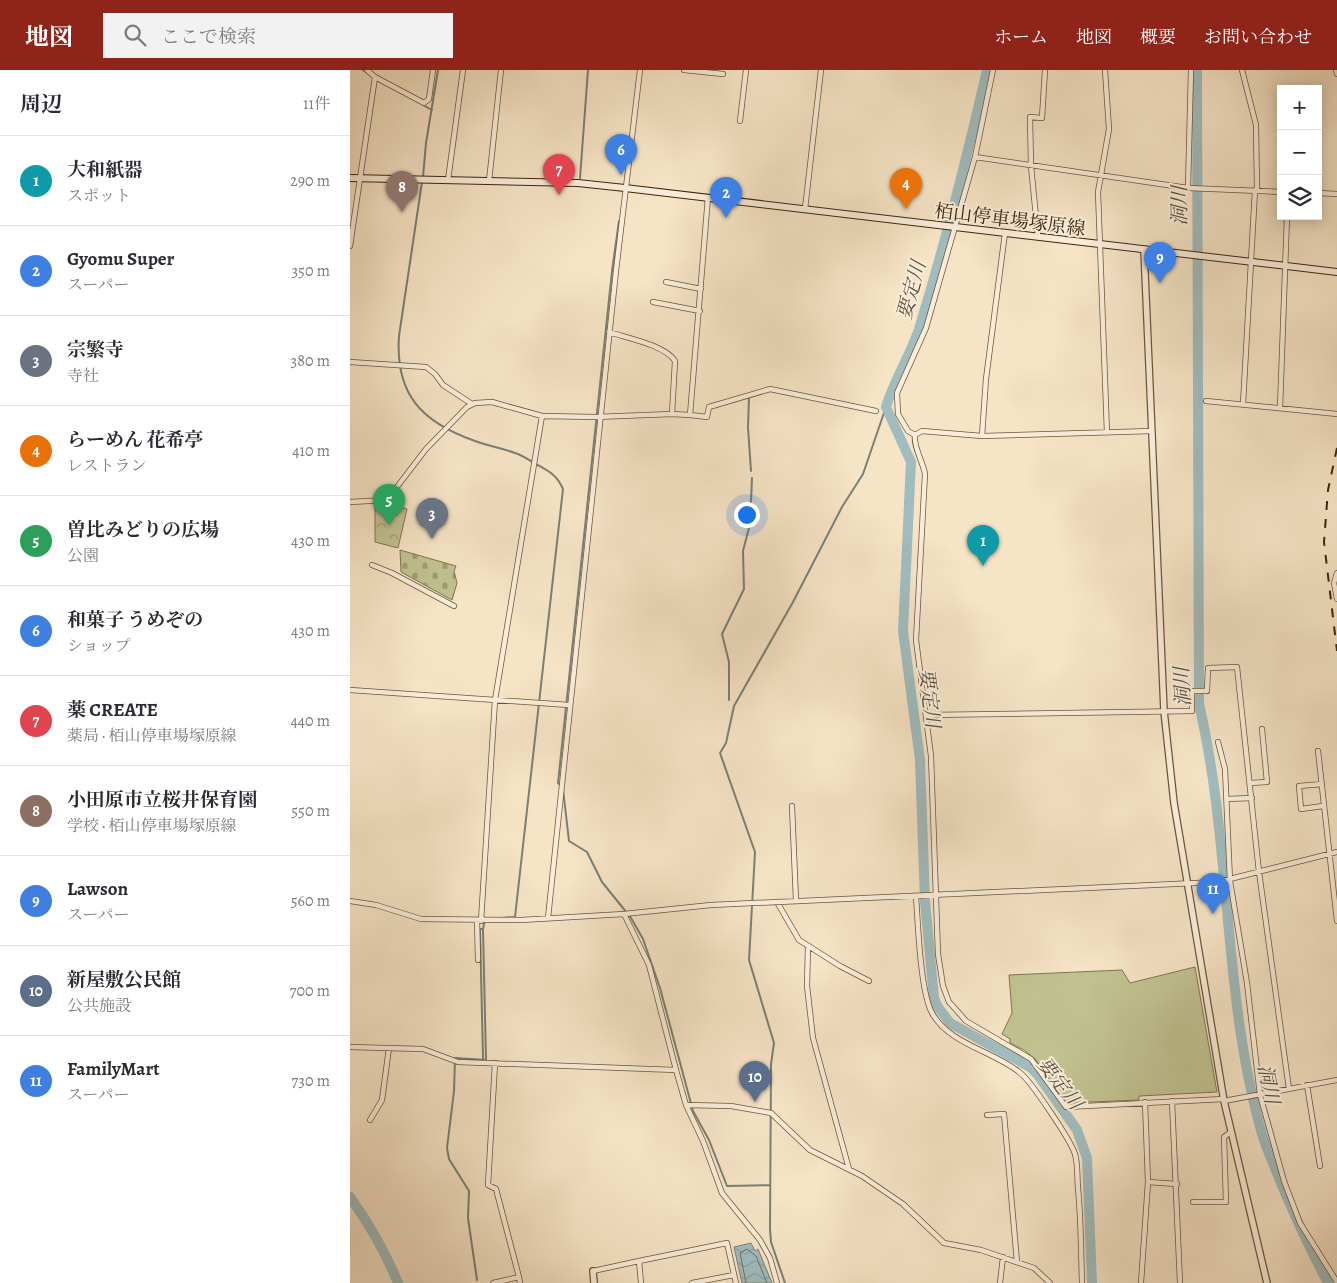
<!DOCTYPE html>
<html lang="ja">
<meta charset="utf-8">
<style>
body{margin:0;font-family:Alegreya,"Noto Serif JP",serif;background:#f2f2f3;color:#2b2b33}
.controls{position:absolute;right:15px;top:15px;display:grid;overflow:hidden;border-radius:0px;box-shadow:0 2px 12px #0003}
.controls button{width:45px;height:45px;display:grid;place-items:center;padding:0;border:0;border-bottom:1px solid #e1e1e2;background:#fff;color:#2b2b33;font:25px sans-serif}
.you{position:absolute;left:396px;top:444px;width:18px;height:18px;margin:-12px;border:4px solid #fff;border-radius:50%;background:#1a73e8;box-shadow:0 0 0 8px #1a73e833}
.badge{display:grid;place-items:center;width:32px;height:32px;border-radius:50%;background:#8f2418;color:#fff;font-size:16px;font-weight:700}
.pin{position:absolute;translate:-50% -41px;filter:drop-shadow(0 1px 2px #0008)}
.pin::after{content:'';position:absolute;top:26px;width:18px;height:15px;background:inherit;clip-path:polygon(0 0,100% 0,50% 100%)}
.list{margin:0;padding:0;list-style:none}
h2{display:flex;justify-content:space-between;align-items:center;height:65px;margin:0;padding:0 20px;font-size:21px}
h2 small{font-size:16px;font-weight:400;color:#7c7c81}
.list li{display:grid;grid-template-columns:32px 1fr auto;gap:15px;align-items:center;box-sizing:border-box;height:90px;padding:0 20px;border-top:1px solid #e1e1e2}
.list b{display:block;font-size:19px;white-space:nowrap}
.list p{margin:0;font-size:16px;white-space:nowrap;color:#7c7c81}
.list em{font-size:16px;font-style:normal;color:#7c7c81}
.icon{flex:none;width:28px;height:28px;fill:none;stroke:currentColor;stroke-width:2;stroke-linecap:round;stroke-linejoin:round}
.map{position:relative;flex:none;width:987px;height:1213px;overflow:hidden}
header{display:flex;align-items:center;gap:30px;box-sizing:border-box;height:70px;padding:0 25px;background:#8f2418;color:#fff}
header strong{font-size:24px}
nav{display:flex;gap:28px;margin-inline-start:auto;font-size:18px}
.search{width:350px;height:45px;background:#f2f2f3;display:flex;align-items:center;gap:12px;box-sizing:border-box;padding:0 18px;border-radius:0px;color:#7c7c81;font-size:19px}
main{display:flex}
aside{flex:1;background:#fff}
.map>svg:first-child{display:block}
</style>
<header>
<strong>地図</strong>
<div class="search"><svg class="icon" aria-label="search" viewBox="0 0 24 24"><circle cx="10" cy="10" r="6"/><path d="M15 15l6 6"/></svg>ここで検索</div>
<nav><a>ホーム</a><a>地図</a><a>概要</a><a>お問い合わせ</a></nav>
</header>
<main>
<aside>
<h2>周辺<small>11件</small></h2>
<ul class="list">
<li><span class="badge" style="background:#0f9aa8">1</span><div><b>大和紙器</b><p>スポット</p></div><em>290 m</em></li>
<li><span class="badge" style="background:#3f7fe0">2</span><div><b>Gyomu Super</b><p>スーパー</p></div><em>350 m</em></li>
<li><span class="badge" style="background:#6b7280">3</span><div><b>宗繁寺</b><p>寺社</p></div><em>380 m</em></li>
<li><span class="badge" style="background:#e8710a">4</span><div><b>らーめん 花希亭</b><p>レストラン</p></div><em>410 m</em></li>
<li><span class="badge" style="background:#2e9e5b">5</span><div><b>曽比みどりの広場</b><p>公園</p></div><em>430 m</em></li>
<li><span class="badge" style="background:#3f7fe0">6</span><div><b>和菓子 うめぞの</b><p>ショップ</p></div><em>430 m</em></li>
<li><span class="badge" style="background:#e0444e">7</span><div><b>薬 CREATE</b><p>薬局 · 栢山停車場塚原線</p></div><em>440 m</em></li>
<li><span class="badge" style="background:#8d6e63">8</span><div><b>小田原市立桜井保育園</b><p>学校 · 栢山停車場塚原線</p></div><em>550 m</em></li>
<li><span class="badge" style="background:#3f7fe0">9</span><div><b>Lawson</b><p>スーパー</p></div><em>560 m</em></li>
<li><span class="badge" style="background:#5c6f8a">10</span><div><b>新屋敷公民館</b><p>公共施設</p></div><em>700 m</em></li>
<li><span class="badge" style="background:#3f7fe0">11</span><div><b>FamilyMart</b><p>スーパー</p></div><em>730 m</em></li>
</ul>
</aside>
<div class="map">
<svg width="987" height="1213" viewBox="0 0 987 1213">
<defs>
<pattern id="cemetery-stones" width="16" height="16" patternUnits="userSpaceOnUse" patternTransform="scale(1.25)"><rect width="16" height="16" fill="#c1c291"/><path d="M2 7V4a2 2 0 0 1 4 0v3zM10 15v-3a2 2 0 0 1 4 0v3z" fill="#9e9d75"/></pattern>
<pattern id="park-crowns" width="20" height="18" patternUnits="userSpaceOnUse" patternTransform="scale(1.25)"><rect width="20" height="18" fill="#c1c291"/><path d="M2 6a3 3 0 1 1 6 0M12 15a3 3 0 1 1 6 0" fill="none" stroke="#9e9d75"/></pattern>
<pattern id="water-waves" width="16" height="10" patternUnits="userSpaceOnUse" patternTransform="scale(1.25)"><rect width="16" height="10" fill="#a0bcbe"/><path d="M0 5q4-4 8 0t8 0" fill="none" stroke="#8ba1a2"/></pattern>
</defs>
<rect width="100%" height="100%" fill="#f6e4c6"/>
<filter id="stains"><feTurbulence type="fractalNoise" baseFrequency=".004" numOctaves="4"/><feColorMatrix values="0 0 0 0 .2 0 0 0 0 .09 0 0 0 0 .02 0 0 0 .5 -.17"/></filter>
<radialGradient id="worn" r=".72"><stop offset=".6" stop-color="#630" stop-opacity="0"/><stop offset="1" stop-color="#630" stop-opacity=".3"/></radialGradient>
<!-- cemetery -->
<path fill="url(#cemetery-stones)" stroke="#80744d" d="M50 480 106 496 104 501 107 513 102 530 51 502Z"/>
<!-- park -->
<path fill="url(#park-crowns)" stroke="#80744d" d="M34 433 57 439 48 478 25 472V434Z"/>
<!-- pitch -->
<path fill="#c1c291" stroke="#80744d" d="M845 897 867 1022 789 1026V1030L715 1033 685 989 674 980 660 973V969L652 964 662 943 659 905 772 900 780 913Z"/>
<!-- water -->
<path fill="url(#water-waves)" stroke="#798076" d="M401 1173 405 1181 408 1179 422 1213H392L384 1177Z"/>
<g fill="none" stroke-linecap="round" stroke-linejoin="round">
<!-- shore -->
<path stroke="#707064" stroke-width="1" d="M396 1213 390 1183 397 1179 406 1186 417 1213"/>
<!-- stream -->
<path stroke="#798076" stroke-width="2" d="M13 0 23 7
M73 35 82 40
M73 107 76 73 88 0
M230 108 238 0
M72 112 49 266C45 324 71 352 125 371 138 376 152 378 165 383 172 385 179 390 186 394 199 401 207 405 213 419L165 847 151 848
M399 326 398 358 401 401
M379 630V592L372 564 394 519 393 481 400 454 402 408
M210 715 208 713 262 201 269 151
M213 719 219 771 237 782 252 812 281 848 293 869 310 918 343 1041 359 1070 377 1116 420 1115
M133 859H130L133 988
M127 1210 118 1148 119 1121 99 1089 97 1078 104 1021 105 988 136 990 133 859 135 849
M435 1213 421 1172 420 1159 421 994 424 973 399 890 405 782 370 683 376 673 384 636 443 532 492 437 513 404 536 337"/>
<!-- river -->
<path stroke="#a0bcbe" stroke-width="10" d="M637 0C617 87 595 174 569 259 560 286 544 310 536 337L561 392 553 561 570 690 575 831 584 928 588 937 600 953 680 997 688 1005 727 1060 737 1088 742 1213
M847 0 849 634C882 776 872 924 912 1064 916 1078 922 1090 927 1103 942 1141 959 1177 978 1213
M0 1127C20 1155 35 1181 48 1213"/>
<!-- minor casing -->
<g stroke="#6d5538" stroke-width="6">
<path id="minor" d="M17 0 25 7 74 33 79 29 83 0
M334 0 373 4
M755 0 759 59 748 122 757 363
M892 0 906 55 907 121
M986 0 987 4
M390 51 396 0
M625 87 643 0
M98 110 113 0
M139 111 151 0
M838 118 841 0
M968 123 987 124
M455 139 471 0
M688 167 681 96 680 47 692 48 695 0
M0 176 25 7
M316 212 351 219
M303 232 350 241
M0 292 76 297 85 304 93 315 122 334
M856 331 987 344
M893 334 905 120
M930 338 937 146
M322 344 340 345 358 127
M340 345 357 347 359 337 420 319 526 341
M565 365C563 376 573 392 575 404L566 570 581 686 588 884 593 916 599 932 609 943 616 951 681 989 716 1037 874 1029
M565 365 558 361 548 344 547 323 576 258 625 87 838 118 931 122
M565 365 572 361 632 366 802 361
M632 366 636 309 655 163
M0 432 37 430 76 379 117 337 125 333 142 332 192 346 245 347 322 344 325 291C315 275 277 268 259 262
M22 495 42 503 104 536
M987 503 984 513 987 529
M0 620 219 635
M577 645 842 641V621H857L858 598 887 597 909 802 939 1019
M868 672 875 699 880 811 897 913 910 1025 934 1111 950 1153 987 1212
M968 681 987 851
M900 713 917 712 912 659
M972 714 949 716 951 739 973 736
M877 729 902 728
M442 736 446 831
M566 826C568 853 570 920 582 943 599 974 643 981 669 1002 680 1009 721 1071 725 1084 728 1094 727 1107 728 1118 731 1149 731 1181 732 1213
M0 831 26 835 71 849 171 850 274 844 299 895 326 1000 108 992 73 979 0 977
M427 832 449 870 490 896 519 911
M274 844 361 835 868 812 987 782
M198 848 266 201 290 0
M127 851 128 890
M131 851 145 630 192 346
M458 876 457 916 463 968 499 1099
M145 993 138 1115 146 1119 169 1207
M326 1000 336 1035 353 1071 372 1123 410 1170 420 1188 427 1213
M957 1015 970 1096
M822 1031 830 1213
M874 1031 987 1010
M336 1035 381 1036 421 1043 460 1080 512 1106 553 1134 594 1173 631 1180 684 1198 700 1213
M637 1045 654 1044 667 1192
M20 1050 32 1030 39 978
M798 1112 827 1114
M843 1132H876L874 1067 881 1062
M243 1201 289 1191
M143 1213 169 1207 170 1213
M291 1213 289 1191 377 1173 386 1213
M342 1213 384 1205
M650 1213 653 1187
M791 1213 798 1112 795 1032"/>
</g>
<!-- tertiary casing -->
<g stroke="#6d5538" stroke-width="8">
<path id="tertiary" d="M794 180 814 641 824 733 874 1031 917 1213
M243 1201 244 1213"/>
</g>
<!-- secondary casing -->
<g stroke="#3f2509" stroke-width="8">
<path id="secondary" d="M0 108 228 113 275 118 987 202"/>
</g>
<!-- minor -->
<use href="#minor" stroke="#f9edda" stroke-width="4.5"/>
<!-- tertiary -->
<use href="#tertiary" stroke="#f9edda" stroke-width="5.5"/>
<!-- secondary -->
<use href="#secondary" stroke="#f9edda" stroke-width="6"/>
<!-- rail -->
<path stroke="#3f2509" stroke-width="2" stroke-dasharray="9 9" stroke-linecap="butt" d="M987 378 978 420 974 472 987 581"/>
</g>
<g text-anchor="middle" stroke-width="4" stroke-linejoin="round" paint-order="stroke">
<!-- street labels -->
<g font-size="19" fill="#3f2509" stroke="#f9edda">
<text transform="translate(660 149) rotate(7)" y="7">栢山停車場塚原線</text>
</g>
<!-- water labels -->
<g font-size="20" font-style="italic" fill="#5c523f" stroke="#f9edda">
<text transform="translate(829 136) rotate(-90)" y="7">洞川</text>
<text transform="translate(561 220) rotate(-75)" y="7">要定川</text>
<text transform="translate(832 617) rotate(-93)" y="7">洞川</text>
<text transform="translate(580 628) rotate(83)" y="7">要定川</text>
<text transform="translate(710 1013) rotate(52)" y="7">要定川</text>
<text transform="translate(919 1014) rotate(79)" y="7">洞川</text>
</g>
</g>
<rect width="100%" height="100%" filter="url(#stains)"/>
<rect width="100%" height="100%" fill="url(#worn)"/>
</svg>
<div class="controls">
<button>+</button>
<button>−</button>
<button><svg class="icon" aria-label="layers" viewBox="0 0 24 24"><path d="M12 4l9 5-9 5-9-5zM3 14l9 5 9-5"/></svg></button>
</div>
<div class="you"></div>
<div class="pin badge" style="left:633px;top:496px;background:#0f9aa8">1</div>
<div class="pin badge" style="left:376px;top:148px;background:#3f7fe0">2</div>
<div class="pin badge" style="left:82px;top:469px;background:#6b7280">3</div>
<div class="pin badge" style="left:556px;top:139px;background:#e8710a">4</div>
<div class="pin badge" style="left:39px;top:455px;background:#2e9e5b">5</div>
<div class="pin badge" style="left:271px;top:105px;background:#3f7fe0">6</div>
<div class="pin badge" style="left:209px;top:125px;background:#e0444e">7</div>
<div class="pin badge" style="left:52px;top:142px;background:#8d6e63">8</div>
<div class="pin badge" style="left:810px;top:213px;background:#3f7fe0">9</div>
<div class="pin badge" style="left:405px;top:1032px;background:#5c6f8a">10</div>
<div class="pin badge" style="left:863px;top:844px;background:#3f7fe0">11</div>
</div>
</main>
